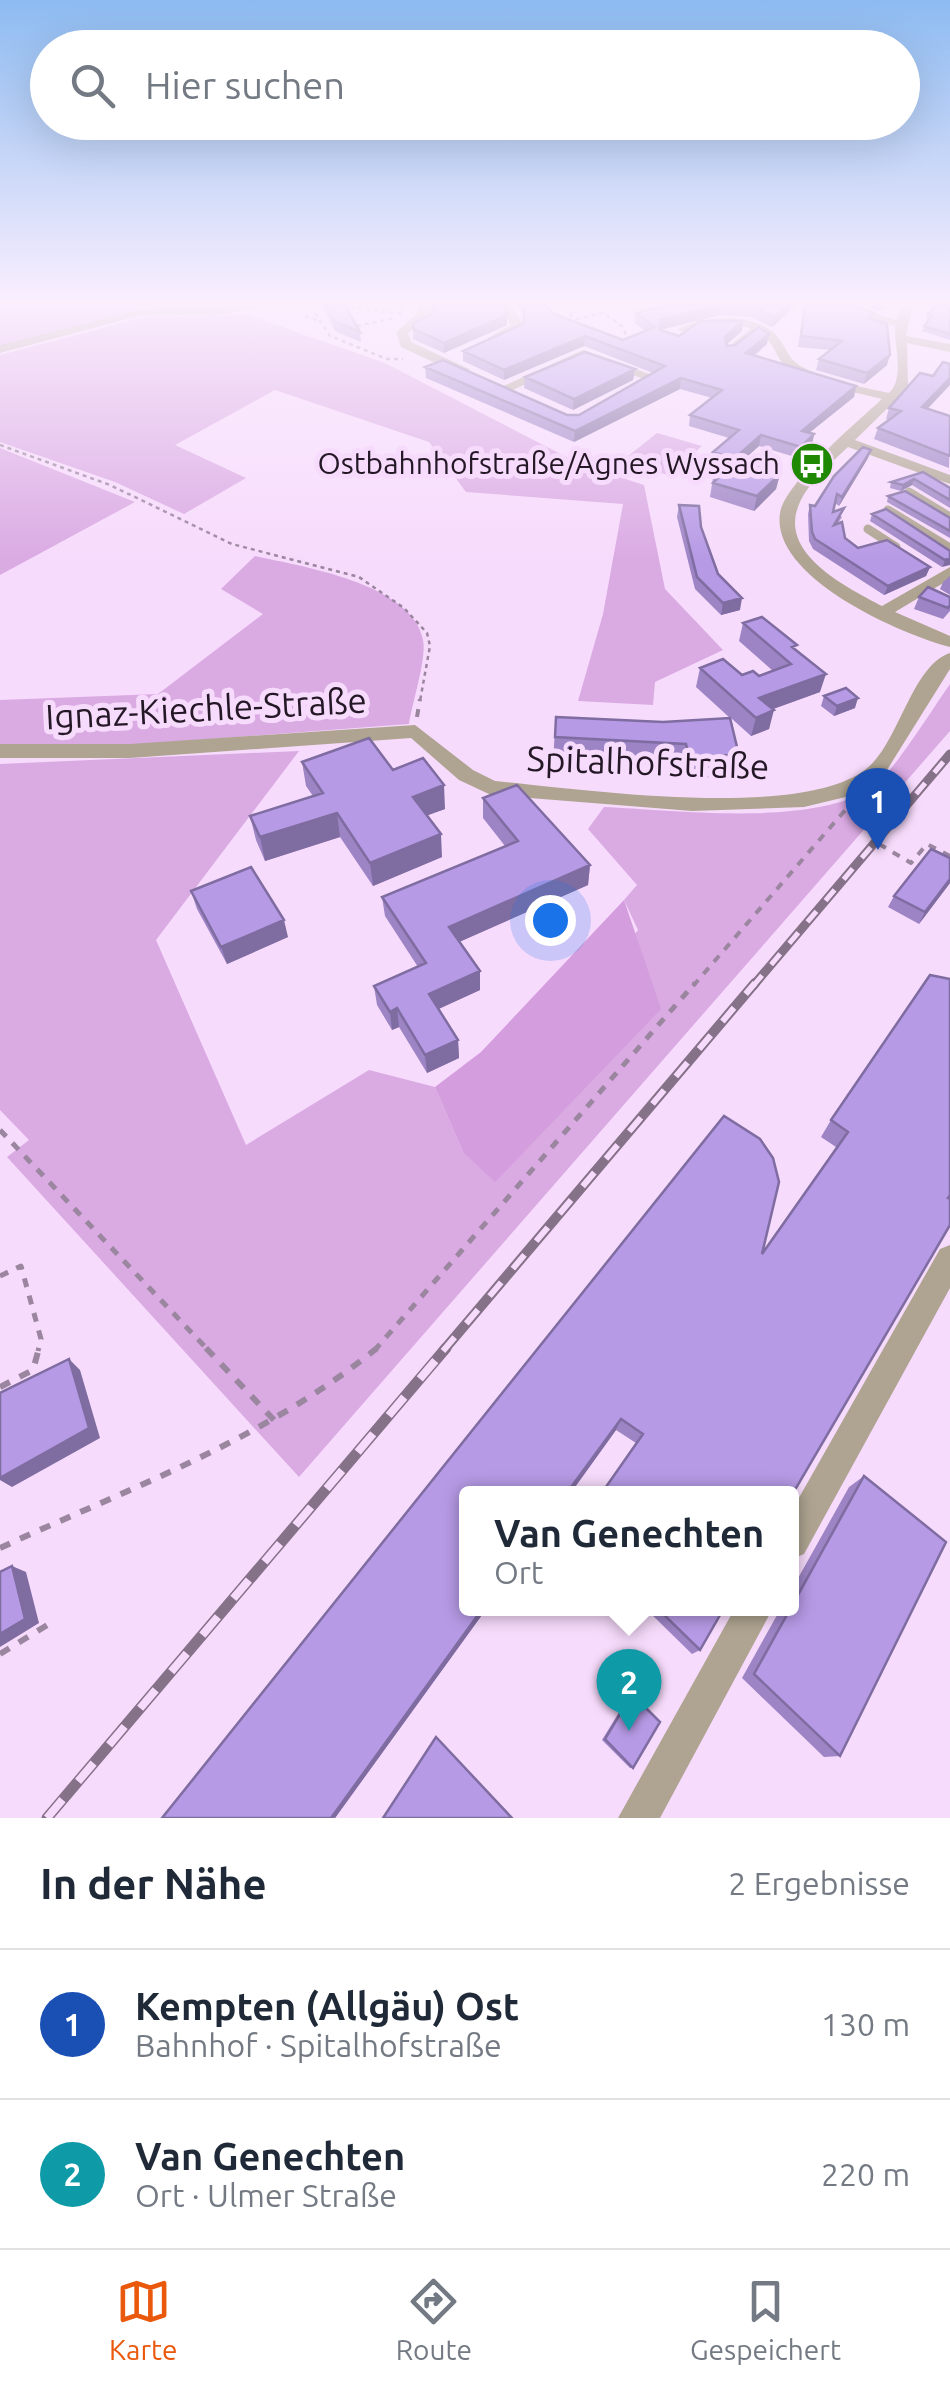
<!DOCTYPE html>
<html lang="de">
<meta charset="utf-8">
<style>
body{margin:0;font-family:Ubuntu,sans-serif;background:#f6f6f7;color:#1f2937}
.you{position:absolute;left:550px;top:920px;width:35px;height:35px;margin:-25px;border:8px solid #fff;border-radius:50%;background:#1a73e8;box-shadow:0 0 0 15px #1a73e833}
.badge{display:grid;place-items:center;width:65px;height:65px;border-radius:50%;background:#ea580c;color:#fff;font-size:32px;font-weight:700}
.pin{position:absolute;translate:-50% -82px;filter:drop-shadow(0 2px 5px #0008)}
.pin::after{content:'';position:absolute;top:52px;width:35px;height:30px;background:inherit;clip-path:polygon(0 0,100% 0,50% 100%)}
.popup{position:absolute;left:459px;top:1486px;width:340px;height:130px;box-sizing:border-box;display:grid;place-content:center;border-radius:10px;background:#fff;filter:drop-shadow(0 2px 8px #0005);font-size:32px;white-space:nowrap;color:#747a83}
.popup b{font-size:38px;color:#1f2937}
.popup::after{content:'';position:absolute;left:50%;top:100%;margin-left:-20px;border:20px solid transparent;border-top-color:#fff}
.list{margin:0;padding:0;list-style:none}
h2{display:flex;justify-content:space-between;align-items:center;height:130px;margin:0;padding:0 40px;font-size:42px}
h2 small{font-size:32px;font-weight:400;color:#747a83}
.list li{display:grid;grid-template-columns:65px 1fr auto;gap:30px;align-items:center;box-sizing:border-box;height:150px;padding:0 40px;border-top:2px solid #e0e1e3}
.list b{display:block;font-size:38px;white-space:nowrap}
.list p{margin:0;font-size:32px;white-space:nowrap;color:#747a83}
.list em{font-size:32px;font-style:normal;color:#747a83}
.icon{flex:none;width:55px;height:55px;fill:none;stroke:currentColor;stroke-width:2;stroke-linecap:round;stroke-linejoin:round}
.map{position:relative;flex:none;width:950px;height:1818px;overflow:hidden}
.search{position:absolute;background:#fff;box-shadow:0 10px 40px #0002;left:30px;right:30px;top:30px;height:110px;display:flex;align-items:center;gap:25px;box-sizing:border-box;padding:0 35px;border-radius:55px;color:#747a83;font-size:38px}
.sheet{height:430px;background:#fff}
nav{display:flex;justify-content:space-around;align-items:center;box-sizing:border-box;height:140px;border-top:2px solid #e0e1e3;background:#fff;font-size:28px;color:#747a83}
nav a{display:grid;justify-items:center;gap:5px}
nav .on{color:#ea580c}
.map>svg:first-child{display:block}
</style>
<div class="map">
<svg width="950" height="1818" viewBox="0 0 950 1818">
<rect width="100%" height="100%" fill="#f7dbfc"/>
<!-- green -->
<path fill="#daaae3" d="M0 305H236L238 308 137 310 0 347Z
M245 314 385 363 580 464 644 485 665 589 723 650 655 682 653 705 578 701 603 614 623 504 466 492 429 442 275 390 175 445 246 478 184 514 115 482 0 442V355L145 317Z
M657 433 702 446 668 475 622 461Z
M0 448 135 502 0 575Z
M255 556C299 566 413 583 423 640 427 658 412 703 409 724L130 745 0 747V700L158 694 263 614 221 589Z
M950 684V731L299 1477 7 1157 29 1140 0 1110V764L299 751 156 940 246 1145 369 1070 435 1087 463 1152 638 930 624 900 637 885 588 829 604 807C676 810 807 827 871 789 889 779 935 705 950 684Z"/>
<!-- forest -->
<path fill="#d49dde" d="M624 900 661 1009 495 1182 463 1152 435 1087 481 1052Z"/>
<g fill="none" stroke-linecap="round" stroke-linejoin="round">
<!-- path-far3 -->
<path stroke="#9b869f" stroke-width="2.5" stroke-dasharray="4 4" stroke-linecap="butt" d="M571 305V321
M342 306 402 314 401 305
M315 313 330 336 387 359H403
M305 316 320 321
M568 321 603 313 622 326 628 339
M357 326 396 318
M0 445 110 485 232 544 359 577 404 608 427 633 430 646 420 701"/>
<!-- path-far2 -->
<path stroke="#9b869f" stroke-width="4" stroke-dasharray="8 8" stroke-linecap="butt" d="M417 717 420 699
M879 844 911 863 927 844 950 856
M693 986 847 808"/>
<!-- path-far1 -->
<path stroke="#9b869f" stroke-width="5" stroke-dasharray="9 9" stroke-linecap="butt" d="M0 1130 209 1351
M0 1276 21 1266 41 1339 38 1351
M374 1351 695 983"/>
<!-- path -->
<path stroke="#9b869f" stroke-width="6" stroke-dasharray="11 11" stroke-linecap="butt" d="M206 1348 274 1420
M0 1387 33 1370 39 1348
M0 1548C130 1488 264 1440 377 1348
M0 1654 49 1624"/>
<!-- lane-far1 -->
<path stroke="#afa491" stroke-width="6" d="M729 350 757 328"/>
<!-- lane -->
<path stroke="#afa491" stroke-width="9" d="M909 492 950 517
M888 510 950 548
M868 529 896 547"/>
<!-- street -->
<path fill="#afa491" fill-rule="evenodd" d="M269 305 226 314 138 316 0 353V345L138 310Z
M418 305H430V314L408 333 411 342 469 369V375H461L401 347 396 332 418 313Z
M500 305H511L524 326 496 344H488V338L511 325Z
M828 305H847L896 320 902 305H913L906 336 950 344V352L907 343 908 388 855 440 950 475V484L848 447C831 463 806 484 798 507 780 555 848 588 882 606L950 567V579L895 612 950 636V647C900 634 770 577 780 513 785 483 858 421 882 399 852 391 818 387 791 371 778 363 777 350 768 340 747 317 710 327 684 333L678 329C703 315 753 312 775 334 785 343 787 358 799 365 825 381 859 386 889 393 905 378 894 346 895 326Z
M583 350 660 378 650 381 584 358 508 392 497 389Z
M950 653V669L882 778 854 795 804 807 692 811 491 795 459 780 411 738 130 758H0V744H130L415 725 473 770 495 781C579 789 800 821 866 769 899 744 911 666 950 653Z
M950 1245V1288L804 1554 792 1559V1510L940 1249Z
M735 1608H773L660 1818H618Z"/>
<!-- rail-far2 casing -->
<g stroke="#857289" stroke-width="9">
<path id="rail-far2" d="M753 986 950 754"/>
</g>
<!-- rail-far1 casing -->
<g stroke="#857289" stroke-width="10">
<path id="rail-far1" d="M443 1351 755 983"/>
</g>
<!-- rail casing -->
<g stroke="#857289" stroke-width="11">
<path id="rail" d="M47 1818 446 1348"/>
</g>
<!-- rail-far2 -->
<use href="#rail-far2" stroke="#f7dbfc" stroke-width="5" stroke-dasharray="14" stroke-linecap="butt"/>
<!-- rail-far1 -->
<use href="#rail-far1" stroke="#f7dbfc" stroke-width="6" stroke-dasharray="18" stroke-linecap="butt"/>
<!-- rail -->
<use href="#rail" stroke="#f7dbfc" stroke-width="8" stroke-dasharray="24" stroke-linecap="butt"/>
</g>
<!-- wall -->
<path fill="#9d84c5" d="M322 305H345L360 332 361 342 335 331Z
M430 305H503L507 325 444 353 413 339V329L432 313Z
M516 305H545L554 314 623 340 645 331 635 323 636 313 668 305H797L772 327 751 317 720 315 660 330 679 336 743 321 742 331 727 344V346L767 344 754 356 856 386 854 397 809 433 814 434 812 445 798 458 759 446 741 462 780 474 776 489 754 511 710 497 714 471 719 465 711 463 713 452 729 438 689 426 690 415 712 398 680 389 574 442 426 378 425 367 567 415H579L653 373 584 346 504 380 463 361V351L523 324 524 315Z
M804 305 874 313 872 320 887 365 864 384 816 370 819 359 830 350 798 347Z
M865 305H886L881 312Z
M950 305V340L922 331 929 320 926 319 928 314Z
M635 369 633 380 573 410 524 388 525 377Z
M889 408 927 409 950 416 949 468 874 439 878 428 889 420 886 419Z
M868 458 839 506 835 503 833 512 842 517 838 523 845 538 858 548 930 567 926 576 884 595 813 549 809 541 808 514 810 505 815 506Z
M923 472 950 488V508L912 485 901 491 890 488 891 482Z
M888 496 950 518V538L887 502Z
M679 505 701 527 718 574 740 610 721 615 695 589 677 517Z
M872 514 950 551 942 567 870 521Z
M950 576V595L940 589 943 582Z
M919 597H950V611L943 619 914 609Z
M743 623 795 650 820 692 773 709 769 729 751 736 731 718 739 755 733 777 684 778 682 766 553 759 556 717 663 722 730 718 696 687 700 668 742 675 759 676 773 671 739 641Z
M824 696 855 708 834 716 821 706Z
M302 762 445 809 427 815 442 857 373 886 340 837 265 861 256 840 250 816 313 796 306 786Z
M483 798 590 865 588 885 459 942 480 990 438 1009 458 1040 459 1058 427 1073 399 1027 392 1030 377 1005 374 986 418 967 385 916 382 897 505 846 483 818Z
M950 883 919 924 888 907 894 896Z
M191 891 288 937 227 964 197 909Z
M930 975 950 979V1195L948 1198 950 1199V1225L792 1495 601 1494 636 1443 616 1430 570 1494H466V1608H487L335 1818H162L724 1116 760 1139 773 1158 779 1182 762 1254 836 1147 821 1137 831 1120Z
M864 1476 840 1756 824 1757 742 1678 781 1608H792V1589L849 1487Z
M645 1608H724L700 1650 692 1654Z
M632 1694 633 1768H630L602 1740 629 1696Z"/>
<!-- shaded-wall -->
<path fill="#7f6ca0" d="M722 305 720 315 659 330 660 320Z
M788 305H797L772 327 774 317Z
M507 315V325L444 353V343Z
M743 321 742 331 723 347 725 337Z
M769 334 767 344 744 363 746 353Z
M585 336 584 346 504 380V370Z
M890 355 887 365 864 384 867 373Z
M635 369 633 380 573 410 574 399Z
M681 378 680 389 574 442 575 431Z
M950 378V385L918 419 922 407Z
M856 386 854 397 799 441 802 431Z
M814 434 812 445 798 458 801 447Z
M761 435 759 446 732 470 734 459Z
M871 450 868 458 839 506 842 497Z
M780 474 776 489 754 511 757 496Z
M914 479 912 485 901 491 903 485Z
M950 558V565L942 567 945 560Z
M930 567 926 576 884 595 888 586Z
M742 598 740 610 721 615 723 603Z
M826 674 820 692 754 716 759 698Z
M858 698 855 708 834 716 837 706Z
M774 710 769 729 751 736 756 718Z
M444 785 445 809 415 820 413 797Z
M337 813 340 837 265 861 260 837Z
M441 834 442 857 373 886 370 863Z
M590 865 588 885 450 946 449 927Z
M950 879V883L919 924 925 912Z
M284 920 288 937 227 964 221 947Z
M480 971V990L430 1013 429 994Z
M397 1008 399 1027 392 1030 390 1012Z
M458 1040 459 1058 427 1073 425 1055Z
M69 1359 80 1370 100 1438 12 1487 0 1480V1478Z
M621 1419 616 1430 570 1494H566Z
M12 1566 26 1572 39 1623 0 1647V1634Z
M483 1608H487L335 1818H331Z"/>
<!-- building -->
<path fill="#b69ae5" stroke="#7f6ca0" stroke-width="2.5" d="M326 305H345L360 332 334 321Z
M432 305H503L507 315 444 343 413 329 414 323 433 313Z
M525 305H545L554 314 623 340 655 327 636 313 668 305H721L660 320V330L679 336 700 321H743L725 337 727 346 735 345 759 327 769 334 746 353 856 386 802 431 814 434 801 447 761 435 734 459 713 452 739 430 690 415 722 390 681 378 575 431 425 367 443 360 567 415H579L665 366 585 336 504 370 463 351 523 324Z
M727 305H788L774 317 753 307Z
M805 305H853L874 313 868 318 887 324 890 355 867 373 819 359 842 341 801 336Z
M936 305H950V334L924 326 933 315 928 314Z
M585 352 635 369 574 399 525 377Z
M943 362 950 364V378L922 407 950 416V456L878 428 901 411 889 408 920 373 933 376Z
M863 447 871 450 842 497 837 494 833 512 844 508 834 525 842 522 845 538 858 548 887 540 930 567 888 586 815 539 812 532 810 505 815 506 834 476Z
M726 458 780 474 757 496 713 483 722 474 714 471Z
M923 472 950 488V500L914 479 903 485 891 482Z
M905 491 950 518V531L888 496Z
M679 505 699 506 701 527 718 574 742 598 723 603 697 577Z
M886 509 950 551V558L945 560 872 514Z
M928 587 950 597V605L948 608 919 597Z
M762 617 797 645 792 647 826 674 759 698 774 710 756 718 700 668 723 659 742 675 753 671 759 676 791 664 743 623Z
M846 688 858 698 837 706 824 696Z
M556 717 663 722 730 718 739 755 689 756 686 744 555 737Z
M369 738 393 770 423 758 444 785 413 797 441 834 370 863 337 813 260 837 250 816 323 793 302 762Z
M517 785 590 865 449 927 480 971 429 994 458 1040 425 1055 397 1008 390 1012 374 986 426 963 382 897 518 841 483 798Z
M931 849 950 858V879L925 912 894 896Z
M251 867 284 920 221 947 191 891Z
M930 975 950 979V1195L948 1198 950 1199V1225L792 1495 601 1494 643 1434 621 1419 566 1494H466V1608H483L331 1818H162L724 1116 760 1139 773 1158 779 1182 762 1254 848 1132 831 1120Z
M69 1359 89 1428 0 1478V1393Z
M864 1476 946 1542 840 1756 754 1674Z
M12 1566 25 1619 0 1634V1572Z
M657 1608H724L700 1650Z
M632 1694 660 1722 633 1768 605 1739Z
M436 1737 512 1818H383Z"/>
<!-- sky -->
<linearGradient id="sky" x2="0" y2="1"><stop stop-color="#8dbbf1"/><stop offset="0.54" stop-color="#fbeffe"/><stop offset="1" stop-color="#fbeffe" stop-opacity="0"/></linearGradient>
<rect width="950" height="560" fill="url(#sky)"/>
<!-- icons -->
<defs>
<g id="bus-disc" transform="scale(2.25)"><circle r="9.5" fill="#1f8903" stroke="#f7dbfc"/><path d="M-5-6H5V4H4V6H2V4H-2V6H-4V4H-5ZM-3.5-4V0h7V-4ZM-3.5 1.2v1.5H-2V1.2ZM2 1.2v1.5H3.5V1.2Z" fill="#fff"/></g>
</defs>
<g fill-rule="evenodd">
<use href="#bus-disc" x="812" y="464"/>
</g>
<g text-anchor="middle" stroke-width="10" stroke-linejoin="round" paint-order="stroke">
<!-- far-poi labels -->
<g font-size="30" fill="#241826" stroke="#f7dbfc" text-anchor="end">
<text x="780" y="474">Ostbahnhofstraße/Agnes Wyssach</text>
</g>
<!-- street labels -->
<g font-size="35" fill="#241826" stroke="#f7dbfc">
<text transform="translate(206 709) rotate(-3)" y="12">Ignaz-Kiechle-Straße</text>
<text transform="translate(648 763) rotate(2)" y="12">Spitalhofstraße</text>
</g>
</g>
</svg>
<div class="you"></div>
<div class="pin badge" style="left:878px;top:850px;background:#1a4fb4">1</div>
<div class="pin badge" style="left:629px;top:1731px;background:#0f9aa8">2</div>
<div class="popup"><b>Van Genechten</b>Ort</div>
<div class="search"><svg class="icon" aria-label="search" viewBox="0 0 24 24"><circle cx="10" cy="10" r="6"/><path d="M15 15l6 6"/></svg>Hier suchen</div>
</div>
<section class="sheet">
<h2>In der Nähe<small>2 Ergebnisse</small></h2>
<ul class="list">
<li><span class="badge" style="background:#1a4fb4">1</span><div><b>Kempten (Allgäu) Ost</b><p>Bahnhof · Spitalhofstraße</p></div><em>130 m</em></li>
<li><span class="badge" style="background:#0f9aa8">2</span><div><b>Van Genechten</b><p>Ort · Ulmer Straße</p></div><em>220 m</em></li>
</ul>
</section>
<nav>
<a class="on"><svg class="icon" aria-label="map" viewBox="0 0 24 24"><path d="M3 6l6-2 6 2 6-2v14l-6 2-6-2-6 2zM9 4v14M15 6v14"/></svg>Karte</a>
<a><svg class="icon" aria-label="directions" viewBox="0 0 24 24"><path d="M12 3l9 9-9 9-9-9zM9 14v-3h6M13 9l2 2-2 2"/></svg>Route</a>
<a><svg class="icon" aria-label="saved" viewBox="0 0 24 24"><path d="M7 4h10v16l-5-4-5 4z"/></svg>Gespeichert</a>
</nav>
